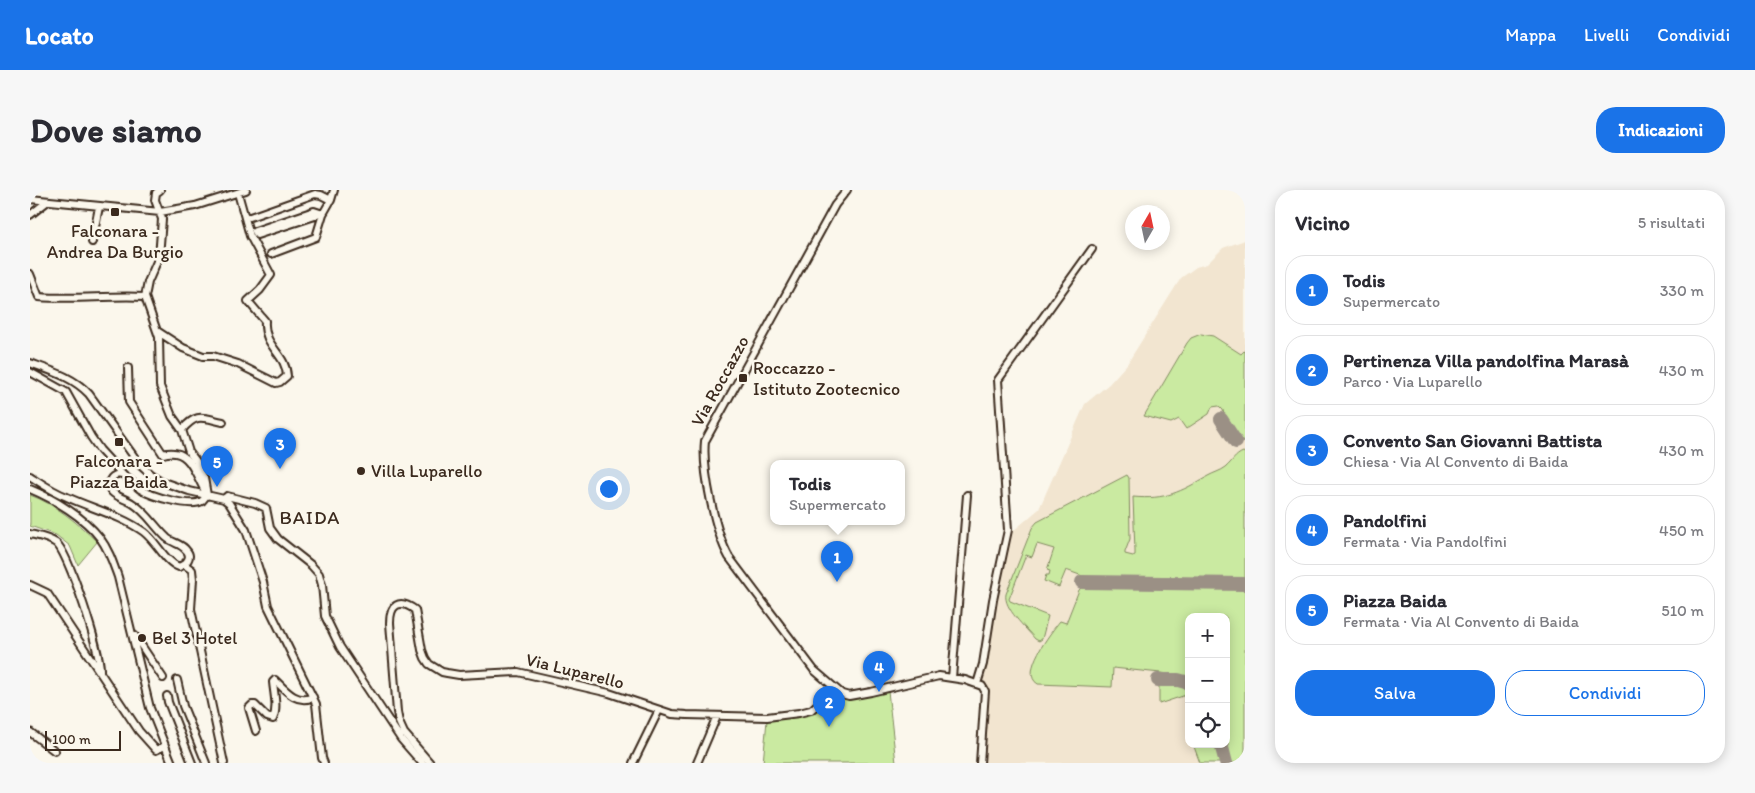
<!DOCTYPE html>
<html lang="it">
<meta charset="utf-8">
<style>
body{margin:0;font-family:Itim,sans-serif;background:#f7f7f7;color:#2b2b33}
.controls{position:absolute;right:15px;bottom:15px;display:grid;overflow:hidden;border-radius:10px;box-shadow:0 2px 12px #0003}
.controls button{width:45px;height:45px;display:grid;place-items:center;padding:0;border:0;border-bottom:1px solid #e1e1e2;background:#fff;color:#2b2b33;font:25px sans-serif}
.compass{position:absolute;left:1095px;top:15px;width:45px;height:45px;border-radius:50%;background:#fff;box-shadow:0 2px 12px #0003;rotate:9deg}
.scale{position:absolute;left:15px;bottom:12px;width:76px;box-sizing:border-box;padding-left:5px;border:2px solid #3b2a1e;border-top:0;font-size:14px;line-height:18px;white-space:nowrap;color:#3b2a1e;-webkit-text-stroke:4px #fbf7ec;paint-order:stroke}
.you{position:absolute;left:578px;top:298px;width:18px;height:18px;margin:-12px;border:4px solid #fff;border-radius:50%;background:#1a73e8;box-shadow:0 0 0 8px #1a73e833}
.badge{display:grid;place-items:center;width:32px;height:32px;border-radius:50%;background:#1a73e8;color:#fff;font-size:16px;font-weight:700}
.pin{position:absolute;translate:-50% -41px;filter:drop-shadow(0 1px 2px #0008)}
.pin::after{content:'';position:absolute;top:26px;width:18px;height:15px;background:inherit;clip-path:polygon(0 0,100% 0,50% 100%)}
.popup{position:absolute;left:740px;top:270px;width:135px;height:65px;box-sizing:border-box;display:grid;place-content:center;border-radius:10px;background:#fff;filter:drop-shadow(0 1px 4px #0005);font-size:16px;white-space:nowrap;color:#7c7c81}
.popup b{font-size:19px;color:#2b2b33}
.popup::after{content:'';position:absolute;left:50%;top:100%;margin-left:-10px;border:10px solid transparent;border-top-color:#fff}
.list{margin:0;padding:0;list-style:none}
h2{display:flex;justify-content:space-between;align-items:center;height:65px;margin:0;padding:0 20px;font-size:21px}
h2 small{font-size:16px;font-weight:400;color:#7c7c81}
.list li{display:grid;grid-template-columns:32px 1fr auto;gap:15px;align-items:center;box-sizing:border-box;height:70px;margin:0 10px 10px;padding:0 10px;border:1px solid #e1e1e2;border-radius:20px}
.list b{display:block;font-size:19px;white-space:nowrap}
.list p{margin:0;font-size:16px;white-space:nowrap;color:#7c7c81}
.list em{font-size:16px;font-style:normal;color:#7c7c81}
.actions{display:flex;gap:10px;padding:15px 20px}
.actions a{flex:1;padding:11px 0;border:1px solid #1a73e8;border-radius:20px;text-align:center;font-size:18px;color:#1a73e8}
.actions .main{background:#1a73e8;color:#fff}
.icon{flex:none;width:28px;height:28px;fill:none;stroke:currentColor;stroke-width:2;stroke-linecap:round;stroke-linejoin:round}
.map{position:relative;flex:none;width:1215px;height:573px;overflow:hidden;border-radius:20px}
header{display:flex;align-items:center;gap:30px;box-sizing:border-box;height:70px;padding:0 25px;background:#1a73e8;color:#fff}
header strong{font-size:24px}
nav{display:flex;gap:28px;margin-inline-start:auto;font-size:18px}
.intro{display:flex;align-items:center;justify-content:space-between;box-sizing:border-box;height:120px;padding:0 30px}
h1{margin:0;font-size:35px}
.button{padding:12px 22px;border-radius:20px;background:#1a73e8;color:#fff;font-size:18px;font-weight:700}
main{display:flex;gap:30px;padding:0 30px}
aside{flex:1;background:#fff;border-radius:20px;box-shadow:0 2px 12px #0003}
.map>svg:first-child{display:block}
</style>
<header>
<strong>Locato</strong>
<nav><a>Mappa</a><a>Livelli</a><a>Condividi</a></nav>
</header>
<div class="intro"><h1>Dove siamo</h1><a class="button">Indicazioni</a></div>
<main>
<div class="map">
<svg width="1215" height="573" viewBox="0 0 1215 573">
<rect width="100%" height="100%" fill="#fbf7ec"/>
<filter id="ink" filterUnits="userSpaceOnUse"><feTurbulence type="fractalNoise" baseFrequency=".02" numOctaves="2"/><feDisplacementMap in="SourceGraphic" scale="10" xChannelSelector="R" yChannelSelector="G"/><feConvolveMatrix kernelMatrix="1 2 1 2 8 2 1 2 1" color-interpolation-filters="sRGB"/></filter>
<g filter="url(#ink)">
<!-- built -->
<path fill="#f2e5d0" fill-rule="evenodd" d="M1215 50V573H953L957 500 953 493 970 395 982 342 1009 319 1055 214 1079 194 1097 174 1151 88 1166 77 1177 74 1193 58ZM1159 427H1196V554H1159Z"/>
<!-- green -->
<path fill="#caeaa1" stroke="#828a60" d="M1171 144 1183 146 1211 164 1215 160V253C1203 244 1195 234 1193 220L1189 216 1182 217 1179 224 1156 239 1149 229 1141 233 1114 226 1157 153 1161 148Z
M1213 262 1215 263V390L1058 388 1036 380 1029 397 1014 391 1016 385H1019L1020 381 1017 380 1024 359 1007 354 1002 367 996 365 979 409 980 411 1018 426 1012 449 1009 451 1005 449C996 438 973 418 976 404L1002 338 1007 332 1097 285 1099 288 1100 349 1095 362V364L1103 366 1105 365V361L1103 307C1136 310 1150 302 1178 286 1183 283 1191 281 1196 277 1202 272 1205 265 1213 262Z
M0 305C25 314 48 333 67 352L48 375 40 356 26 345 0 336Z
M1053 396 1215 398V573H1202L1196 551V427H1159V486L1083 478 1082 497 1008 494C989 483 1021 442 1030 431L1036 433 1049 400Z
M1132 493 1159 496V504L1129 514V496Z
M858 501 866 573H733L737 530 769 525 801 505C808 504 813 510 821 509 833 509 846 504 858 501Z
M1163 554H1187L1192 573H1170Z"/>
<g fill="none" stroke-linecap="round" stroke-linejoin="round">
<!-- taxiway -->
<path stroke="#9b9085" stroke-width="14" d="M1191 229 1206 252
M1052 392 1215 394
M1128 490H1148L1159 493
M1191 554 1196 573"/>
<!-- minor casing -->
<g stroke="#3b2a1e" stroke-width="10">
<path id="minor" d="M130 0 126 3 125 10 132 29 129 67 118 92 115 107 129 147 130 196 142 226 152 240 159 262 166 271 174 288 177 305
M817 0 805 15 788 46 675 251C672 279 685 342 699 367L784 480 812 504 819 506 841 502 909 486 935 490 952 496 955 501 950 573
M0 9 130 22 165 16 216 0
M288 23 285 26 227 45 225 41 284 21 293 24
M0 25 18 11
M220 27 285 4 291 5 301 10
M62 52 69 17
M241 64 286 47 293 24 301 10 304 0
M0 84 9 107C44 110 80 105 115 107
M127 141 153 158 173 166H183L208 174 246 193 250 192 257 186C256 163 233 157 235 131L218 111 230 100 241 85 220 46 208 3
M0 173C22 181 43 187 59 204L110 275 120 284 133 292 159 301 194 309 199 313 216 340 233 392 238 416 286 514 292 568 294 573
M98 178 99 212 133 264C159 257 164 281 174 299
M0 182 36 202 61 247 70 260 93 285
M152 240C167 222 173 228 193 232
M0 286C12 294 23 302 37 307 63 319 90 325 114 342 127 352 135 372 149 377 156 374 163 367 156 360 152 354 143 353 137 348 125 337 116 321 102 313 94 308 79 305 79 295 79 288 85 283 92 285 98 287 104 295 110 299 121 306 160 318 172 311 173 310 176 306 177 305
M0 299C24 309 54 327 70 348 79 360 83 373 88 387L120 518 142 573
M194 309 197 306 225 313 236 318 240 338 248 349 281 375 289 384 292 395 295 426 310 457 371 549 392 573
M0 344C8 346 19 348 26 353 39 363 71 463 70 481
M155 375 162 380 163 389 161 419 194 573
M0 395 17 403 109 541 126 560 135 556
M105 446 133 488
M922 488 937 305
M147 490 153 516 176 573
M947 494 953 474 963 410 978 340 968 190 1062 59
M137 506 138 512 162 573
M226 541 219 518 222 515H225L237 527 243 529C248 518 244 504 243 492L245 490C255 500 267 515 283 507
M0 542 25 561
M400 573 374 543 369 532 367 522 360 433C360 415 369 408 385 420L392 460 395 468 399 474 412 482 417 483 429 485 488 482 579 503 642 524 657 525 737 527 769 523 781 520 805 499
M603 573 629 520
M667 573 687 526"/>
</g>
<!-- minor -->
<use href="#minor" stroke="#fbf7ec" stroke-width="6"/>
</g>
</g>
<!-- markers -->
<g fill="#3b2a1e" stroke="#fbf7ec" stroke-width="2">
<rect x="80" y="17" width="10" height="10" rx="2.5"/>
<rect x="708" y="183" width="10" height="10" rx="2.5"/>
<rect x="84" y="247" width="10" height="10" rx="2.5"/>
<circle cx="331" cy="281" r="5"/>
<circle cx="112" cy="448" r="5"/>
</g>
<g text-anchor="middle" stroke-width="5" stroke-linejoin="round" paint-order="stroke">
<!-- poi labels -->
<g font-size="18" fill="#3b2a1e" stroke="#fbf7ec" text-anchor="start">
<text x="85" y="47" text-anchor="middle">Falconara -<tspan x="85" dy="21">Andrea Da Burgio</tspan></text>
<text x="723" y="184">Roccazzo -<tspan x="723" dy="21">Istituto Zootecnico</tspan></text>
<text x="89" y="277" text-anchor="middle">Falconara -<tspan x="89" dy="21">Piazza Baida</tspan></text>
<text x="341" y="287">Villa Luparello</text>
<text x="122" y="454">Bel 3 Hotel</text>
</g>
<!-- street labels -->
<g font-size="18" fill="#3b2a1e" stroke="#fbf7ec">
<text transform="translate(690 191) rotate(-61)" y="6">Via Roccazzo</text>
<text transform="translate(545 481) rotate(14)" y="6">Via Luparello</text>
</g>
<!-- neighbourhood labels -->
<g font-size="19" letter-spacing="1" fill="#3b2a1e" stroke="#fbf7ec">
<text x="280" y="334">BAIDA</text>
</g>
</g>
</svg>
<div class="controls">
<button>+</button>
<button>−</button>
<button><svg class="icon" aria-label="locate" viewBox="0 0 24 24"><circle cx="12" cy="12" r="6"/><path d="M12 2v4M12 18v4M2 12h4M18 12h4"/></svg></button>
</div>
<svg class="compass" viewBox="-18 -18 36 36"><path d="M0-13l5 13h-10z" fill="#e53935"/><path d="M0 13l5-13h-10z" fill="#7c7c81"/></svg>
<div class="scale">100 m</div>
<div class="you"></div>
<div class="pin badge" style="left:807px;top:392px">1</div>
<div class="popup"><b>Todis</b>Supermercato</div>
<div class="pin badge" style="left:799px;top:537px">2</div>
<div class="pin badge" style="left:250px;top:279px">3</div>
<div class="pin badge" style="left:849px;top:502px">4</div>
<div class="pin badge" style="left:187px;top:297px">5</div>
</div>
<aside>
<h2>Vicino<small>5 risultati</small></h2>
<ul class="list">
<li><span class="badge">1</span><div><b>Todis</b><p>Supermercato</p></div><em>330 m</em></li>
<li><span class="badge">2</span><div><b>Pertinenza Villa pandolfina Marasà</b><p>Parco · Via Luparello</p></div><em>430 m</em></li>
<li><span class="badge">3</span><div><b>Convento San Giovanni Battista</b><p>Chiesa · Via Al Convento di Baida</p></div><em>430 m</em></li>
<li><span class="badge">4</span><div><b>Pandolfini</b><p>Fermata · Via Pandolfini</p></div><em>450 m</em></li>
<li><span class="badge">5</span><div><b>Piazza Baida</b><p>Fermata · Via Al Convento di Baida</p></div><em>510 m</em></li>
</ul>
<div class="actions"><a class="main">Salva</a><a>Condividi</a></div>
</aside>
</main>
